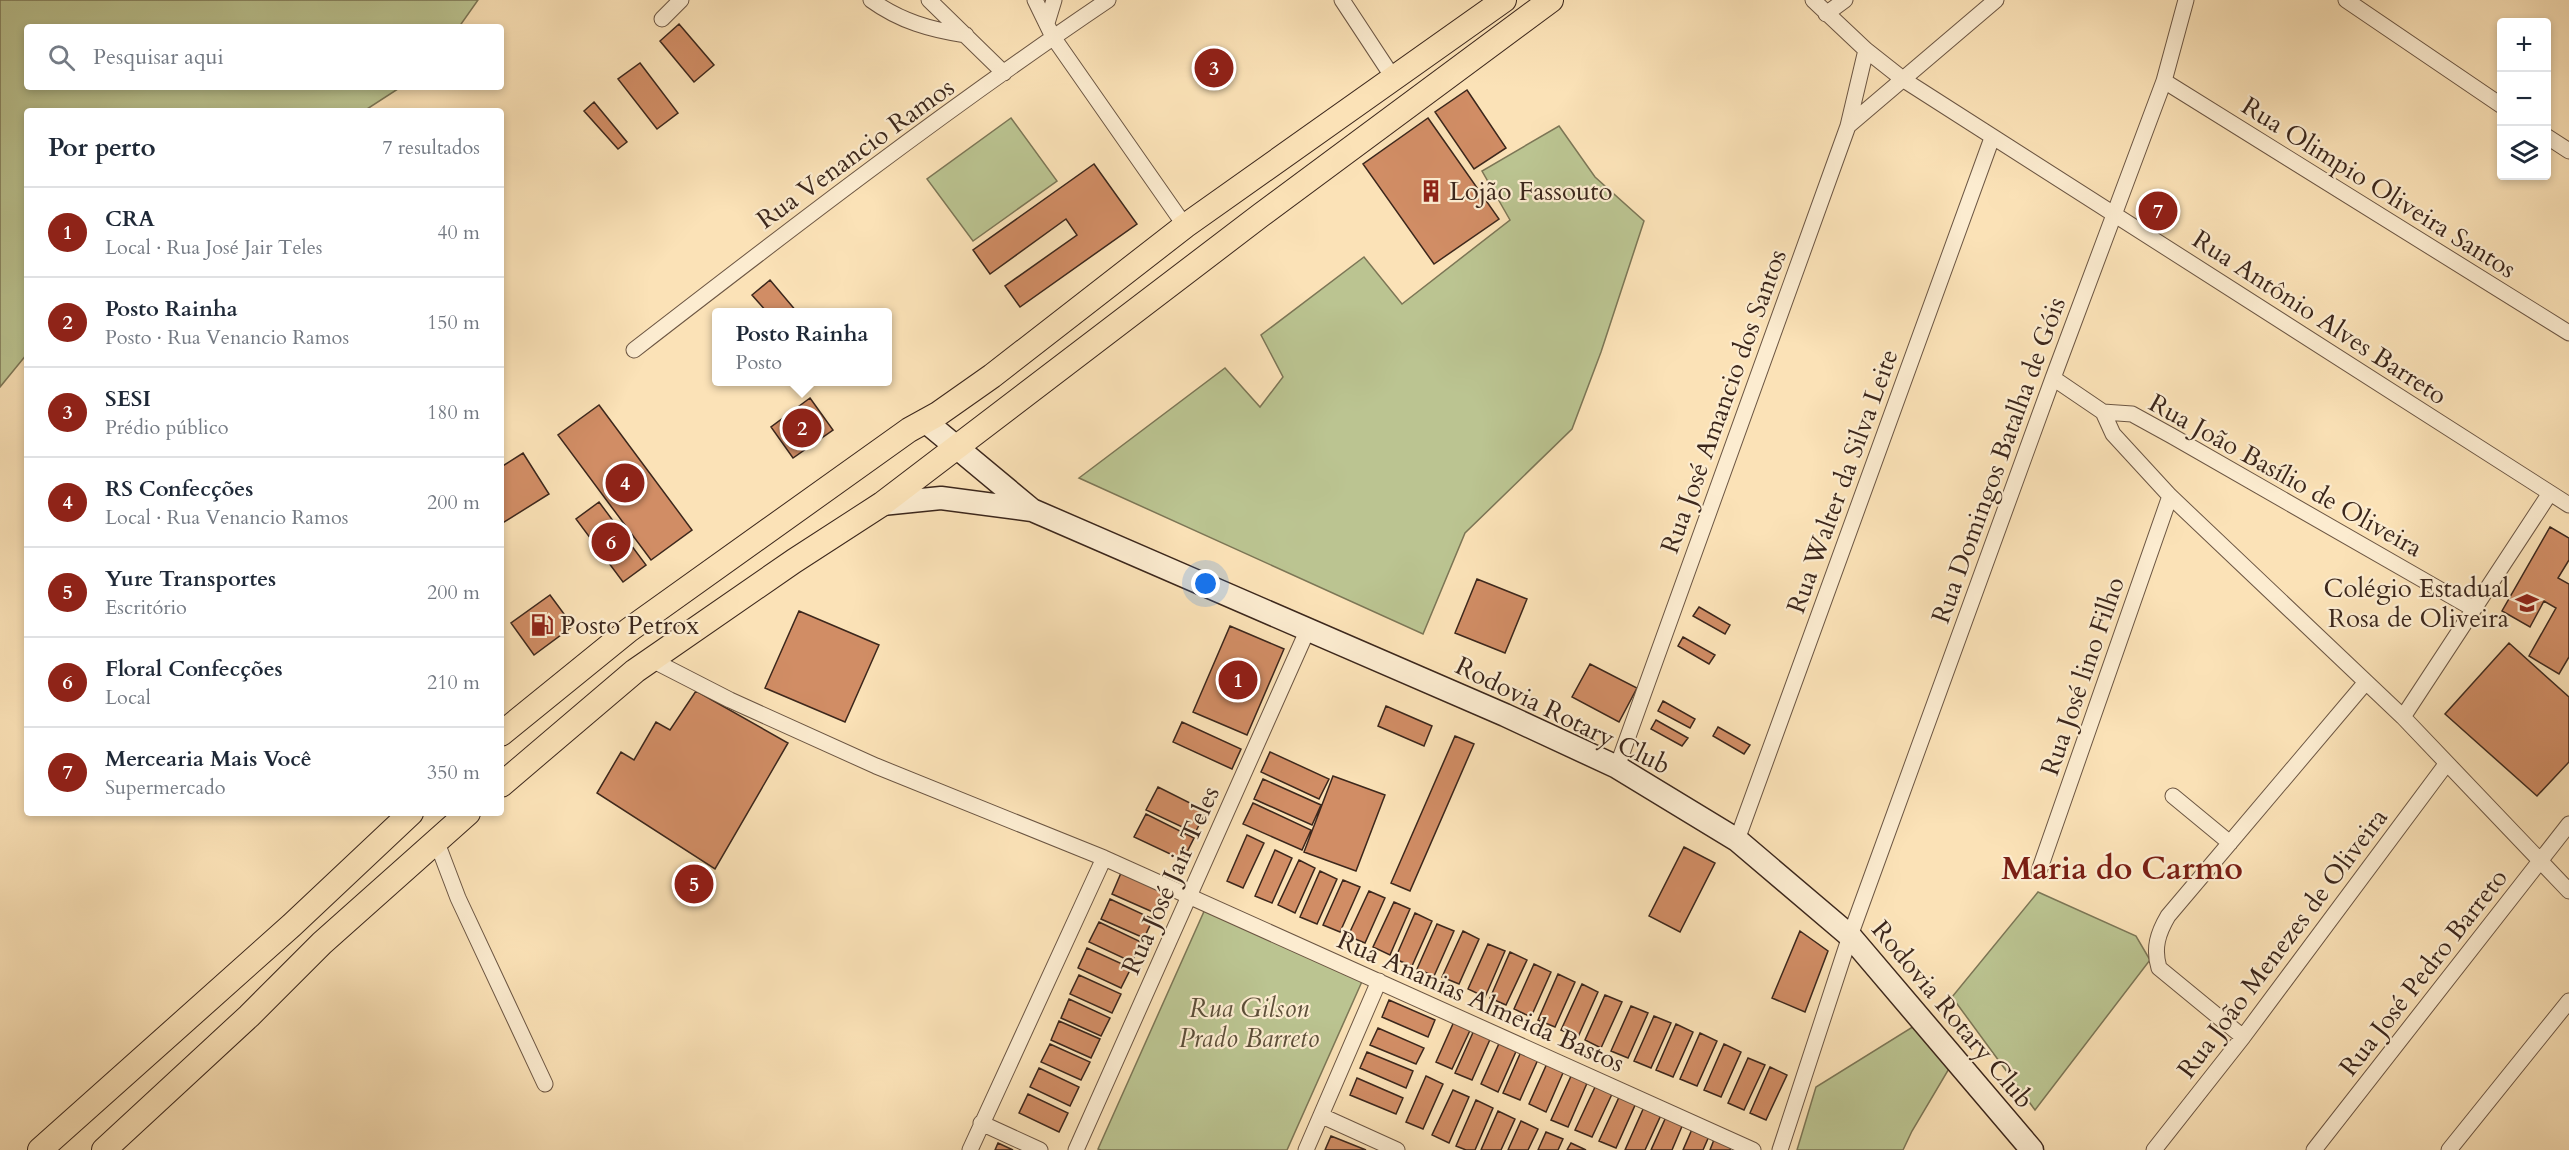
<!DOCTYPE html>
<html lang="pt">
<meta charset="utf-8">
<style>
body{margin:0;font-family:Cardo,serif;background:#f6f6f7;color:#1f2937}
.controls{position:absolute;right:18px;top:18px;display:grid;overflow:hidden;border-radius:6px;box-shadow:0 3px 9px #0003}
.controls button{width:54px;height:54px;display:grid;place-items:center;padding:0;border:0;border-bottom:2px solid #e0e1e3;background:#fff;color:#1f2937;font:30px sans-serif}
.you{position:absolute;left:1206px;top:584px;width:21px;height:21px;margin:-15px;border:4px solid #fff;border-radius:50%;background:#1a73e8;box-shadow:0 0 0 9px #1a73e833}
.badge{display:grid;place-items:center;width:39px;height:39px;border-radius:50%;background:#8f2418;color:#fff;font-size:20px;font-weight:700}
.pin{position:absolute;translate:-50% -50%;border:3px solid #fff;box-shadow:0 2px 6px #0006}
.popup{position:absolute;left:712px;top:308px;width:180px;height:78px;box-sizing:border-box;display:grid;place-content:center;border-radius:6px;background:#fff;filter:drop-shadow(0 2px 4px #0005);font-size:20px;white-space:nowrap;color:#747a83}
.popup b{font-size:22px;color:#1f2937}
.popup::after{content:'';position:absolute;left:50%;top:100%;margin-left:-12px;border:12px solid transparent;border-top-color:#fff}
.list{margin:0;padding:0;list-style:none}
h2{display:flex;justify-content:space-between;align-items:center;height:78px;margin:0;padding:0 24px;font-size:26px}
h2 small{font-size:20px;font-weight:400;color:#747a83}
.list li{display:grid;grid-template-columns:39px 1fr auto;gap:18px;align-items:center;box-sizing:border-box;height:90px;padding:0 24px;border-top:2px solid #e0e1e3}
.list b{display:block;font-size:22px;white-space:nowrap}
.list p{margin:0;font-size:20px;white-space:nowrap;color:#747a83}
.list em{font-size:20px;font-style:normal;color:#747a83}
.icon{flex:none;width:33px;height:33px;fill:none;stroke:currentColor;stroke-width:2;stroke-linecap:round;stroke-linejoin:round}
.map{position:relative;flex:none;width:2569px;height:1150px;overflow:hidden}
.search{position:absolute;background:#fff;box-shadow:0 3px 9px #0003;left:24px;top:24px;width:480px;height:66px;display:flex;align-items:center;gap:15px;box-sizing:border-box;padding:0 21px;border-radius:6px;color:#747a83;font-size:22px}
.panel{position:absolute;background:#fff;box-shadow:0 3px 9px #0003;left:24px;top:108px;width:480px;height:708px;border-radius:6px}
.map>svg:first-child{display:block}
</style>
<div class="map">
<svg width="2569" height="1150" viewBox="0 0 2569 1150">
<rect width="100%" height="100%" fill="#fbe2b7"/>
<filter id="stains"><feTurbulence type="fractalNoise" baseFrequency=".00333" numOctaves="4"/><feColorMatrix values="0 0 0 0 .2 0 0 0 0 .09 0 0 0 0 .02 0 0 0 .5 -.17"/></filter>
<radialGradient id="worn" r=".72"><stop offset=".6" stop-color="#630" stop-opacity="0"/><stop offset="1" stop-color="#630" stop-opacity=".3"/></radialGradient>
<!-- green -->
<path fill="#bbc491" stroke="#7c7656" stroke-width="1.5" d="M0 0H478L459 27H27V87H401L364 111H27V354L0 387Z
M1011 118 1057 181 973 241 927 179Z
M1559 126 1595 177 1644 221 1601 352 1572 429 1465 533 1423 634 1079 478 1225 368 1260 407 1283 377 1261 335 1364 257 1402 304 1510 220 1482 171Z
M2038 892 2136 936 2150 960 2035 1110 1952 997Z
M1206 907 1364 977 1287 1150H1101L1098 1149Z
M1919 1023 1950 1067 1912 1131 1903 1150H1797L1816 1087Z"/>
<!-- building -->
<path fill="#d18d65" stroke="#3c271c" stroke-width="1.5" d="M679 24 714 65 694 82 660 41Z
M640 63 678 113 657 129 618 79Z
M1467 90 1506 148 1474 169 1435 112Z
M594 102 627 142 618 149 584 111Z
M1428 118 1499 219 1434 264 1363 164Z
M1094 164 1137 224 1020 307 1005 286 1077 235 1066 219 990 274 973 250Z
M770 280 797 312H767L752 295Z
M810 398 833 430 793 458 771 427Z
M599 405 692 530 651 560 558 435Z
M523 453 549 494 501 524V467Z
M599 502 646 565 623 582 576 519Z
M2550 527 2569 538V560L2558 578 2569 584V657L2559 674 2529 656 2556 608 2544 601 2530 627 2502 611Z
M1477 579 1527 599 1505 653 1455 633Z
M550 595 573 626 534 655 511 623Z
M1699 607 1730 625 1725 634 1693 616Z
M799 611 879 645 845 722 765 688Z
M1230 626 1284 649 1247 735 1193 712Z
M1683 637 1715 655 1709 664 1678 646Z
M2509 643 2569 697V762L2537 796 2445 714Z
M1590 664 1637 688 1619 722 1572 697Z
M696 691 788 743 715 869 597 793 621 752 634 760 656 722 670 730Z
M1663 701 1695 719 1690 728 1658 711Z
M1386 706 1432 726 1424 746 1378 726Z
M1656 720 1688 738 1682 746 1651 729Z
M1182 722 1241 749 1232 769 1173 742Z
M1718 727 1750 745 1744 754 1713 736Z
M1455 736 1474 744 1410 891 1391 883Z
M1270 752 1329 779 1319 799 1261 772Z
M1333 776 1385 795 1356 871 1304 852Z
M1263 779 1321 805 1312 825 1254 799Z
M1158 787 1206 811 1195 833 1146 810Z
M1253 803 1311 830 1302 850 1243 824Z
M1146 814 1194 838 1183 860 1134 837Z
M1247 835 1264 843 1243 888 1227 881Z
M1684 847 1715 863 1680 932 1649 916Z
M1275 850 1292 858 1272 903 1255 896Z
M1299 860 1315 868 1295 913 1278 905Z
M1320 871 1337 879 1317 924 1300 917Z
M1121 873 1165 893 1155 913 1112 894Z
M1343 880 1360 887 1340 932 1323 925Z
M1369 891 1385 898 1365 943 1348 936Z
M1110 899 1153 919 1144 938 1101 919Z
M1394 902 1410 909 1390 955 1373 947Z
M1415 913 1432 921 1412 966 1395 959Z
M1099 922 1141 942 1132 962 1089 942Z
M1437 924 1454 931 1434 976 1417 969Z
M1463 931 1479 939 1459 984 1442 977Z
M1800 931 1828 951 1805 1012 1772 998Z
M1488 944 1505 951 1485 997 1468 989Z
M1087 948 1131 968 1121 988 1078 968Z
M1510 952 1527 960 1506 1005 1490 998Z
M1534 964 1551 972 1531 1017 1514 1009Z
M1558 974 1575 982 1555 1027 1538 1020Z
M1079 975 1121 994 1112 1013 1070 994Z
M1582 984 1598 992 1578 1037 1561 1030Z
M1605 995 1622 1002 1601 1048 1585 1040Z
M1069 999 1110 1018 1101 1036 1061 1018Z
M1389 1000 1435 1020 1428 1037 1382 1017Z
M1631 1006 1648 1013 1628 1058 1611 1051Z
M1654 1016 1671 1023 1651 1068 1634 1061Z
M1456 1017 1473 1024 1452 1069 1436 1062Z
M1059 1021 1100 1039 1091 1058 1051 1040Z
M1676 1024 1693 1032 1673 1077 1656 1070Z
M1378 1028 1424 1048 1416 1064 1370 1045Z
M1475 1028 1492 1035 1472 1080 1455 1073Z
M1700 1033 1717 1041 1697 1086 1680 1079Z
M1501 1039 1518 1047 1498 1092 1481 1084Z
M1050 1044 1090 1062 1081 1080 1041 1062Z
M1724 1044 1741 1052 1721 1097 1704 1090Z
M1523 1047 1540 1055 1520 1100 1503 1093Z
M1367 1052 1413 1071 1406 1088 1360 1068Z
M1748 1058 1765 1065 1744 1110 1728 1103Z
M1549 1059 1566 1066 1546 1112 1529 1104Z
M1770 1067 1787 1075 1766 1120 1750 1113Z
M1039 1068 1079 1087 1070 1106 1030 1087Z
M1572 1074 1588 1081 1568 1127 1551 1120Z
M1426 1076 1443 1084 1423 1129 1406 1122Z
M1357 1078 1403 1098 1396 1114 1350 1095Z
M1596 1085 1613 1092 1592 1137 1575 1130Z
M1453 1090 1469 1097 1449 1143 1432 1135Z
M1028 1094 1068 1113 1059 1132 1019 1113Z
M1620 1095 1636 1103 1616 1148 1599 1141Z
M1476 1100 1493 1108 1475 1150H1466L1456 1146Z
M1644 1107 1661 1115 1645 1150H1625Z
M1498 1111 1515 1119 1501 1150H1481Z
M1666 1117 1683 1124 1672 1150H1651Z
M1521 1121 1538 1129 1528 1150H1508Z
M1693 1127 1710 1134 1703 1150H1683Z
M1546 1132 1563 1139 1558 1150H1538Z
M1331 1136 1366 1150H1325Z
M1715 1137 1732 1144 1730 1150H1710Z
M998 1143 1013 1150H995Z
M1571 1143 1586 1150H1567Z"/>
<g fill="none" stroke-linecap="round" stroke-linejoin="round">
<!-- minor casing -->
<g stroke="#6c5643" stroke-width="17">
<path id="minor" d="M871 0C900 21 931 30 966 35
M929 0 1004 73
M1035 0 1053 37 1185 226
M1342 0 1394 79
M1813 0 1866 50 1904 80 2569 505
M2346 0 2502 106
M1826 14 1845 0
M662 19 681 0
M1047 23 1054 0
M2164 81 2569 333
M1848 126 1996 0
M2546 136 2569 151
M634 350C789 230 945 110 1108 0
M2053 378 2103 412 2113 434 2170 496 2403 717 2569 891
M2103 412 2132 414 2172 436 2472 608
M652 660 730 700 876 766 1104 858 1753 1150
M2403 717 2550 493
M1617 767 1848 126 1866 50
M2173 796 2230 843
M436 840 458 898 545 1084
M1737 840 1992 138
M2039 871 2170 496
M2243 1037 2159 968C2153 948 2158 933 2168 916L2366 682
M1322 1116 1397 1150
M981 1123 1040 1150
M970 1150 1104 858
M1076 1150 1308 629
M1306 1150 1379 981
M1780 1150 1850 936 2053 378 2164 81 2186 0
M2154 1150 2243 1037 2447 763
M2314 1150 2569 824
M2449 1150 2569 1001"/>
</g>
<!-- secondary casing -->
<g stroke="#3c271c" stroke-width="25">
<path id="secondary" d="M925 421 1032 510
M882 504 941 498 1032 510 1505 715 1617 767 1737 840 1850 936 2032 1150"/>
</g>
<!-- primary casing -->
<g stroke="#3c271c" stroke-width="26">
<path id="primary" d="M501 734 629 630 909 430 938 414 992 376 1185 226 1504 0
M501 785 635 671 794 561 882 504 1261 215 1551 0
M40 1150 292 925 411 813
M104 1150 249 1016 322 943 468 813"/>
</g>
<!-- minor -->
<use href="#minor" stroke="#fcecd0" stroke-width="15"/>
<!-- secondary -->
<use href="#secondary" stroke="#fcecd0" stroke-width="22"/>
<!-- primary -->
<use href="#primary" stroke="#fbe2b7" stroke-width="24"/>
</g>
<!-- icons -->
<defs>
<g id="building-bare" transform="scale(1.8)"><path d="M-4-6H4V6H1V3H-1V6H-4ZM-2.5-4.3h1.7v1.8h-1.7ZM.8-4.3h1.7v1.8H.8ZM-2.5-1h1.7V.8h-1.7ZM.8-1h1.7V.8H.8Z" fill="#8f2418" stroke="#fcecd0" stroke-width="2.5" paint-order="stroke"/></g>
<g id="school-bare" transform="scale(1.8)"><path d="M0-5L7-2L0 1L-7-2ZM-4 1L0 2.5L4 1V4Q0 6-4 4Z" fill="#8f2418" stroke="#fcecd0" stroke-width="2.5" paint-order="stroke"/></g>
<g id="fuel-bare" transform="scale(1.8)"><path d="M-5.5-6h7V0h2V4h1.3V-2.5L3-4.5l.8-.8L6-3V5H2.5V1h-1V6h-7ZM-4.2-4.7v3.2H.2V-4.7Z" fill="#8f2418" stroke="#fcecd0" stroke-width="2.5" paint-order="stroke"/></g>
</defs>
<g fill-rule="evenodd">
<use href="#building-bare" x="1431" y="191"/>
<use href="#school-bare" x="2527" y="603"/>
<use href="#fuel-bare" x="542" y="625"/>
</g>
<g text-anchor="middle" stroke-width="4.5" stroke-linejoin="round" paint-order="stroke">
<!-- street labels -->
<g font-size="26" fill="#3c271c" stroke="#fcecd0">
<text transform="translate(855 153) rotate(-36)" y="9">Rua Venancio Ramos</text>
<text transform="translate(2379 187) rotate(32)" y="9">Rua Olimpio Oliveira Santos</text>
<text transform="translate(2320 317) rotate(33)" y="9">Rua Antônio Alves Barreto</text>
<text transform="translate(1723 401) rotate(-70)" y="9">Rua José Amancio dos Santos</text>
<text transform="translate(1998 460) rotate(-70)" y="9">Rua Domingos Batalha de Góis</text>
<text transform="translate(2286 475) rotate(29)" y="9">Rua João Basílio de Oliveira</text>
<text transform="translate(1842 481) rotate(-70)" y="9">Rua Walter da Silva Leite</text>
<text transform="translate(2082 676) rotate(-71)" y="9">Rua José lino Filho</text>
<text transform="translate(1563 715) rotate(26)" y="9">Rodovia Rotary Club</text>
<text transform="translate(1170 880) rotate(-66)" y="9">Rua José Jair Teles</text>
<text transform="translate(2282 943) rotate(-53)" y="9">Rua João Menezes de Oliveira</text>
<text transform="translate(2423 972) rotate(-52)" y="9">Rua José Pedro Barreto</text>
<text transform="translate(1481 1001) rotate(24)" y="9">Rua Ananias Almeida Bastos</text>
<text transform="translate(1953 1014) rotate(50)" y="9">Rodovia Rotary Club</text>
</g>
<!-- poi labels -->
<g font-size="26" fill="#3c271c" stroke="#fcecd0" text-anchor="start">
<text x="1449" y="200">Lojão Fassouto</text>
<text x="2509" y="597" text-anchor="end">Colégio Estadual<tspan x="2509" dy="30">Rosa de Oliveira</tspan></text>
<text x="560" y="634">Posto Petrox</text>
</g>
<!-- park labels -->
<g font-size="26" font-style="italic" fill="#5c4e39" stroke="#fcecd0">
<text x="1249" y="1017">Rua Gilson<tspan x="1249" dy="30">Prado Barreto</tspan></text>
</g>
<!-- district labels -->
<g font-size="32" font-weight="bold" fill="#7a1f14" stroke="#fcecd0">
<text x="2122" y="879">Maria do Carmo</text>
</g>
</g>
<rect width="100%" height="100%" filter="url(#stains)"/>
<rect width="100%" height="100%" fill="url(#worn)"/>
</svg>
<div class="controls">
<button>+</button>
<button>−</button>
<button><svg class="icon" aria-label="layers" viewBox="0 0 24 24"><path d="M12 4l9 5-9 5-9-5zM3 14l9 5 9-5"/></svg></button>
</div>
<div class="you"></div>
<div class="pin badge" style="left:1238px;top:680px">1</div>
<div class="pin badge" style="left:802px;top:428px">2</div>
<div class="popup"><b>Posto Rainha</b>Posto</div>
<div class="pin badge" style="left:1214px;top:68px">3</div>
<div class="pin badge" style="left:625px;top:483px">4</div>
<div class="pin badge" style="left:694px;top:884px">5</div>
<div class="pin badge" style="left:611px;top:542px">6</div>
<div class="pin badge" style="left:2158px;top:211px">7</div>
<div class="search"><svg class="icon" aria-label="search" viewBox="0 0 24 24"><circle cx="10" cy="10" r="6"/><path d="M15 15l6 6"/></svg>Pesquisar aqui</div>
<section class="panel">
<h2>Por perto<small>7 resultados</small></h2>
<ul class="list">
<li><span class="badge">1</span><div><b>CRA</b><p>Local · Rua José Jair Teles</p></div><em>40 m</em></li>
<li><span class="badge">2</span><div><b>Posto Rainha</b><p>Posto · Rua Venancio Ramos</p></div><em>150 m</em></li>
<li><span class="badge">3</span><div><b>SESI</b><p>Prédio público</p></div><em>180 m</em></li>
<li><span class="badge">4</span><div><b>RS Confecções</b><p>Local · Rua Venancio Ramos</p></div><em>200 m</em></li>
<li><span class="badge">5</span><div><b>Yure Transportes</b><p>Escritório</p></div><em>200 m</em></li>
<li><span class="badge">6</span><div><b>Floral Confecções</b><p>Local</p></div><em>210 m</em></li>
<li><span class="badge">7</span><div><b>Mercearia Mais Você</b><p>Supermercado</p></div><em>350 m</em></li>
</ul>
</section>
</div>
